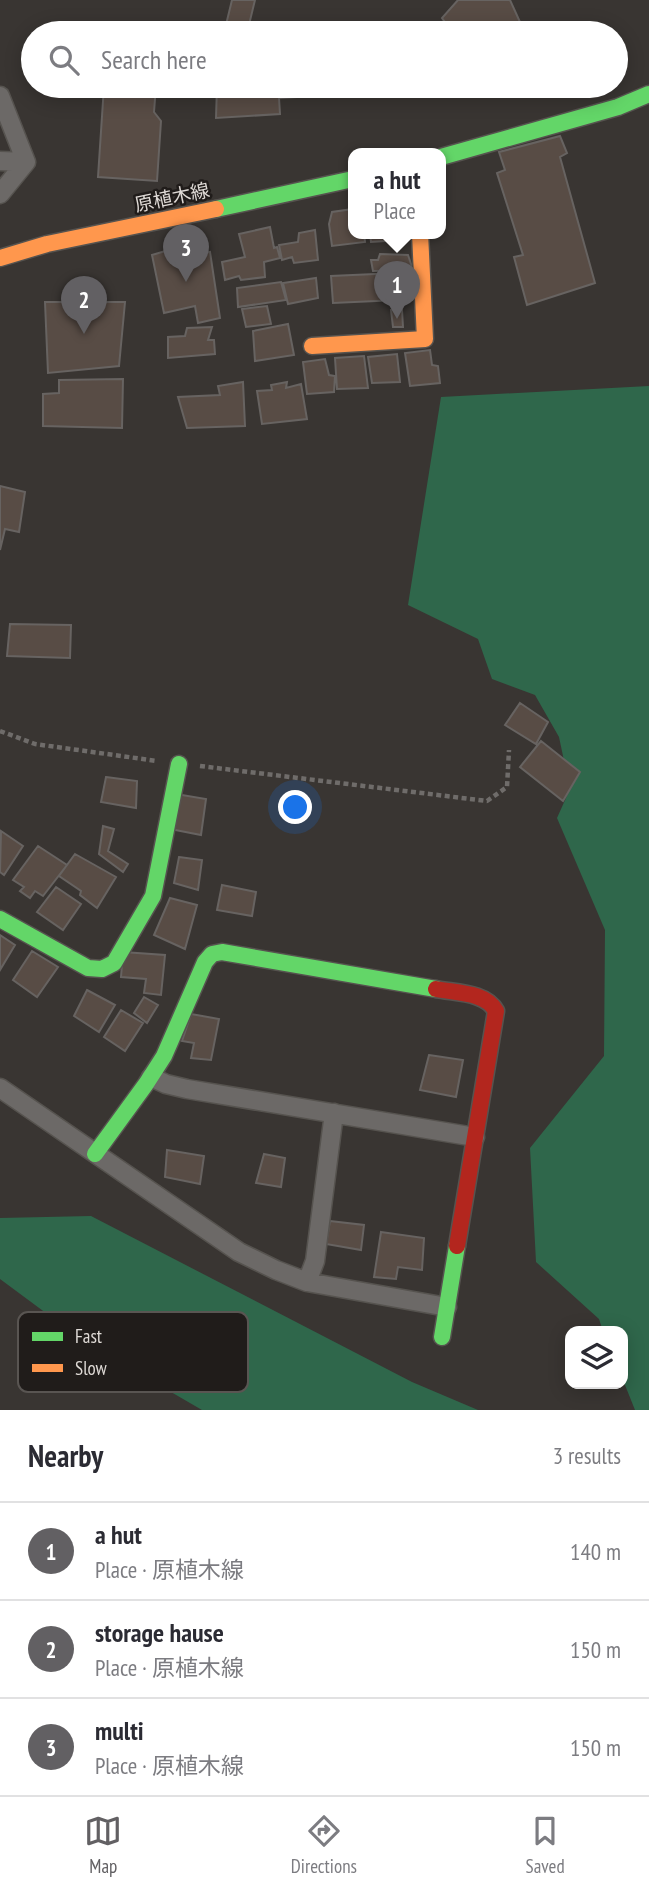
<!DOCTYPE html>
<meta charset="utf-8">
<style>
body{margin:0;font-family:"PT Sans Narrow","Noto Sans JP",sans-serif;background:#f7f7f7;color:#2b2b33}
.controls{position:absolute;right:21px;bottom:21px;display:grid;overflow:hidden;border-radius:14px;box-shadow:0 4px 18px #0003}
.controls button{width:63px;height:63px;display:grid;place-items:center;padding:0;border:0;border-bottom:2px solid #e1e1e2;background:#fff;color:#2b2b33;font:35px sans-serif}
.you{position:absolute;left:296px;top:808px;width:24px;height:24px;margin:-18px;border:5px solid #fff;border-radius:50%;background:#1a73e8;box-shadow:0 0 0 10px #1a73e833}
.badge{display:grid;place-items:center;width:46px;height:46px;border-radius:50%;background:#626063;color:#fff;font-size:23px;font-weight:700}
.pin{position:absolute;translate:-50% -58px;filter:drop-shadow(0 2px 4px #0008)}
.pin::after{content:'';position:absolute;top:37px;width:24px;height:21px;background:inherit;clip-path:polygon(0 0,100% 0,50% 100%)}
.popup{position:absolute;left:348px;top:148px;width:98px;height:91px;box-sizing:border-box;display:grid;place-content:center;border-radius:14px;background:#fff;filter:drop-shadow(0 2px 5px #0005);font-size:23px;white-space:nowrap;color:#7c7c81}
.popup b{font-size:26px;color:#2b2b33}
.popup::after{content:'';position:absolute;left:50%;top:100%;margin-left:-14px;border:14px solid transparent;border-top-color:#fff}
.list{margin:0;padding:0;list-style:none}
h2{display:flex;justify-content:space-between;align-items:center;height:91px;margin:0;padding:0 28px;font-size:30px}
h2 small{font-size:23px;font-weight:400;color:#7c7c81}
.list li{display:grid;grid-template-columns:46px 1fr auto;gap:21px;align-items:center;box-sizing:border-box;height:98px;padding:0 28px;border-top:2px solid #e1e1e2}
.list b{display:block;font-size:26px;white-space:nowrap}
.list p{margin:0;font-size:23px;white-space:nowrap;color:#7c7c81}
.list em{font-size:23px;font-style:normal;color:#7c7c81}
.icon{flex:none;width:38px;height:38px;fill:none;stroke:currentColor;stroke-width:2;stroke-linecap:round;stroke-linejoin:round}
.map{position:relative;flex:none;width:649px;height:1410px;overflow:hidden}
.search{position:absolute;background:#fff;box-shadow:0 4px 18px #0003;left:21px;right:21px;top:21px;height:77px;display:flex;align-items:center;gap:18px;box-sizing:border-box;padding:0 24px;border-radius:38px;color:#7c7c81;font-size:26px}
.sheet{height:385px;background:#fff}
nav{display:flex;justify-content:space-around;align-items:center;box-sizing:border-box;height:98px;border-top:2px solid #e1e1e2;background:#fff;font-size:19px;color:#7c7c81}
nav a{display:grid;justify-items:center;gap:4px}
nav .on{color:#626063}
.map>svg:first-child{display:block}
</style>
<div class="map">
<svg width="649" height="1410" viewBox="0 0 649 1410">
<rect width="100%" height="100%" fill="#393532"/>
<!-- forest -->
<path fill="#2f674b" d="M649 386V1410H635L623 1380V1331H603L599 1319 536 1262 530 1148 604 1056 605 930 557 818 570 789 559 737 535 695 492 679 478 639 408 605 441 397Z
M91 1216 412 1382 478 1410H202L85 1342 0 1279V1218Z"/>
<!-- building -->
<path fill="#584c45" stroke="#676361" stroke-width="2" d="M232 0H255L247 33H224Z
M458 0H510L525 33H453L442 18Z
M348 25 349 33H297L296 27Z
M104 86H156L154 112 161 121 157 181 98 177Z
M217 86H313L314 96 279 98 280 114 216 118Z
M491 86H512L497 94Z
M560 136 567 153 560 157 595 283 527 305 514 257 523 255 497 173 505 170 499 152Z
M353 209V233H364L365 242 332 246 329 224 332 212Z
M270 227 274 248 277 247 280 258 264 262 265 277 241 280 239 276 225 280 222 262 245 257 239 234Z
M315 230 318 260 294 263 292 257 282 260 279 245 298 242 299 233Z
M370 233H400L401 240 371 242Z
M182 246V257L210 252 220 318 198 323 195 306 164 313 152 255Z
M380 254 408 255 413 270 373 271 371 260H378Z
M397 273 398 300 333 303 331 276Z
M316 278 318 298 288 304 283 283Z
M281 282 286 300 238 307 237 288Z
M45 302H125L119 366 48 373Z
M267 306 271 324 246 327 242 309Z
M391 310H402L403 327H393Z
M288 324 294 355 255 361 253 331Z
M212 327 208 340H214L215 354 168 358V337L185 336 187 328Z
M430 350 432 365 438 366 440 383 410 386 405 353Z
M397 354 400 382 372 383 368 357Z
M364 356 368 388 337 389 335 358Z
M325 359 329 375 335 376 334 392 307 394 303 362Z
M123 379 122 428 43 426V394L59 393V380Z
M243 382 245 426 187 428 178 397 220 395 218 386Z
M287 382 286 388 301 384 307 419 262 424 257 391 272 390 271 385Z
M0 486 25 492 19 532 5 529 0 550Z
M10 624 71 625 70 658 7 656Z
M520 703 548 722 536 744 505 725Z
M541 741 580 772 563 801 520 767Z
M106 777 137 781 136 808 101 802Z
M176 794 206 799 201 835 170 829Z
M103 826 114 829 108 851 128 864 123 872 99 854Z
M1 831 23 846 4 875 0 872Z
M38 846 67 865 43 896 35 891 30 898 20 891 24 887 13 880Z
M75 854 116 877 97 908 80 895 81 891 59 876Z
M179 857 202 860 198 890 174 883Z
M222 885 256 892 252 916 217 910Z
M56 887 81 904 63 930 37 912Z
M170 898 197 905 185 949 154 935Z
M0 935 15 945 0 970Z
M32 951 58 967 37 997 13 980Z
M123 952 165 955 161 995 144 993 146 979 121 977Z
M87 990 115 1005 99 1032 74 1016Z
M144 997 158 1005 147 1023 134 1013Z
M121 1010 143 1023 125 1051 104 1037Z
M191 1014 219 1019 211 1060 191 1058 194 1043 182 1041Z
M429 1055 463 1060 456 1097 420 1090Z
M167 1150 204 1156 200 1184 165 1177Z
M264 1154 285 1158 281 1187 256 1183Z
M330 1221 364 1225 361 1250 326 1244Z
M381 1232 424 1238 422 1270 398 1267 396 1279 374 1277Z"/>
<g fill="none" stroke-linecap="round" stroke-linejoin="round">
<!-- street casing -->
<g stroke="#56534f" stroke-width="21">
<path id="street" d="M0 96 26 162 0 194
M0 161 26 162
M151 1077 166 1084 187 1089 475 1137
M0 1088 239 1252 276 1270 307 1282 447 1307
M307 1282 315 1261 334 1113"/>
</g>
<!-- fast casing -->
<g stroke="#56534f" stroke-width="19">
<path id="fast" d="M441 157 618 107 649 94
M216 209 353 179
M0 919 88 968 102 969 114 963 153 896 179 764
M95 1154 146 1084 164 1056 205 962 212 954 222 952 436 989
M442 1337 457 1246"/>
</g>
<!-- slow casing -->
<g stroke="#56534f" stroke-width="19">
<path id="slow" d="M0 258 47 244 216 209
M312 346 425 339 420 233"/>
</g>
<!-- jam casing -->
<g stroke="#56534f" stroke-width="19">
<path id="jam" d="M436 989C456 993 486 992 496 1011L457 1246"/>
</g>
<!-- path -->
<path stroke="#6f6c6a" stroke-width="4.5" stroke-dasharray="5 3.5" stroke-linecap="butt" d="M0 731 35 744 157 761
M200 766 487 801 507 787 509 750"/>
<!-- street -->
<use href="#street" stroke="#6c6967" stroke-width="18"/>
<!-- fast -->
<use href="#fast" stroke="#63d668" stroke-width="16"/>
<!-- slow -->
<use href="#slow" stroke="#ff974d" stroke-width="16"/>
<!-- jam -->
<use href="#jam" stroke="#b3261e" stroke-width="16"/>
</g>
<g text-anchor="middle" stroke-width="5" stroke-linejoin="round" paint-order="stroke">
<!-- street labels -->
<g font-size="19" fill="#dfdad6" stroke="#201c1a">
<text transform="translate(172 197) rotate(-12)" y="7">原植木線</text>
</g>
</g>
<!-- legend -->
<rect x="18" y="1312" width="230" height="80" rx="10" fill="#201c1a" stroke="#595552" stroke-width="2"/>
<rect x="32" y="1332" width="31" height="9" fill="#63d668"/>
<rect x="32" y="1364" width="31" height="8" fill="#ff974d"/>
<g font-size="19" fill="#dfdad6">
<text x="75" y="1343">Fast</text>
<text x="75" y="1375">Slow</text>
</g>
</svg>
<div class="controls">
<button><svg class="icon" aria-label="layers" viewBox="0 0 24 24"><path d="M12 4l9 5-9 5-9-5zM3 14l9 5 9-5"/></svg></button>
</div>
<div class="you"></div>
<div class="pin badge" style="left:397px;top:319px">1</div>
<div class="popup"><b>a hut</b>Place</div>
<div class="pin badge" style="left:84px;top:334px">2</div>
<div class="pin badge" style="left:186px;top:282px">3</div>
<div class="search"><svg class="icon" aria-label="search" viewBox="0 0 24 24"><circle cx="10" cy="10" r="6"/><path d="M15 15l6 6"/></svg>Search here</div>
</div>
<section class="sheet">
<h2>Nearby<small>3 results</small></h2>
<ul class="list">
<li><span class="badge">1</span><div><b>a hut</b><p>Place · 原植木線</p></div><em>140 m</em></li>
<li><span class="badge">2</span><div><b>storage hause</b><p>Place · 原植木線</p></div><em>150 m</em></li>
<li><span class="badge">3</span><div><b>multi</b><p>Place · 原植木線</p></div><em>150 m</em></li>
</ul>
</section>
<nav>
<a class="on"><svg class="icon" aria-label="map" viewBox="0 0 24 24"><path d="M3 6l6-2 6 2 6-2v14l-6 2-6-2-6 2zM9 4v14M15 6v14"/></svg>Map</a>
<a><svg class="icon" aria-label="directions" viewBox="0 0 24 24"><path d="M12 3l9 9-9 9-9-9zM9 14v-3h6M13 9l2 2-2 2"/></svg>Directions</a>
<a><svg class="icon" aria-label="saved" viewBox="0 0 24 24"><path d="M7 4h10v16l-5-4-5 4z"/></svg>Saved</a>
</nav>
